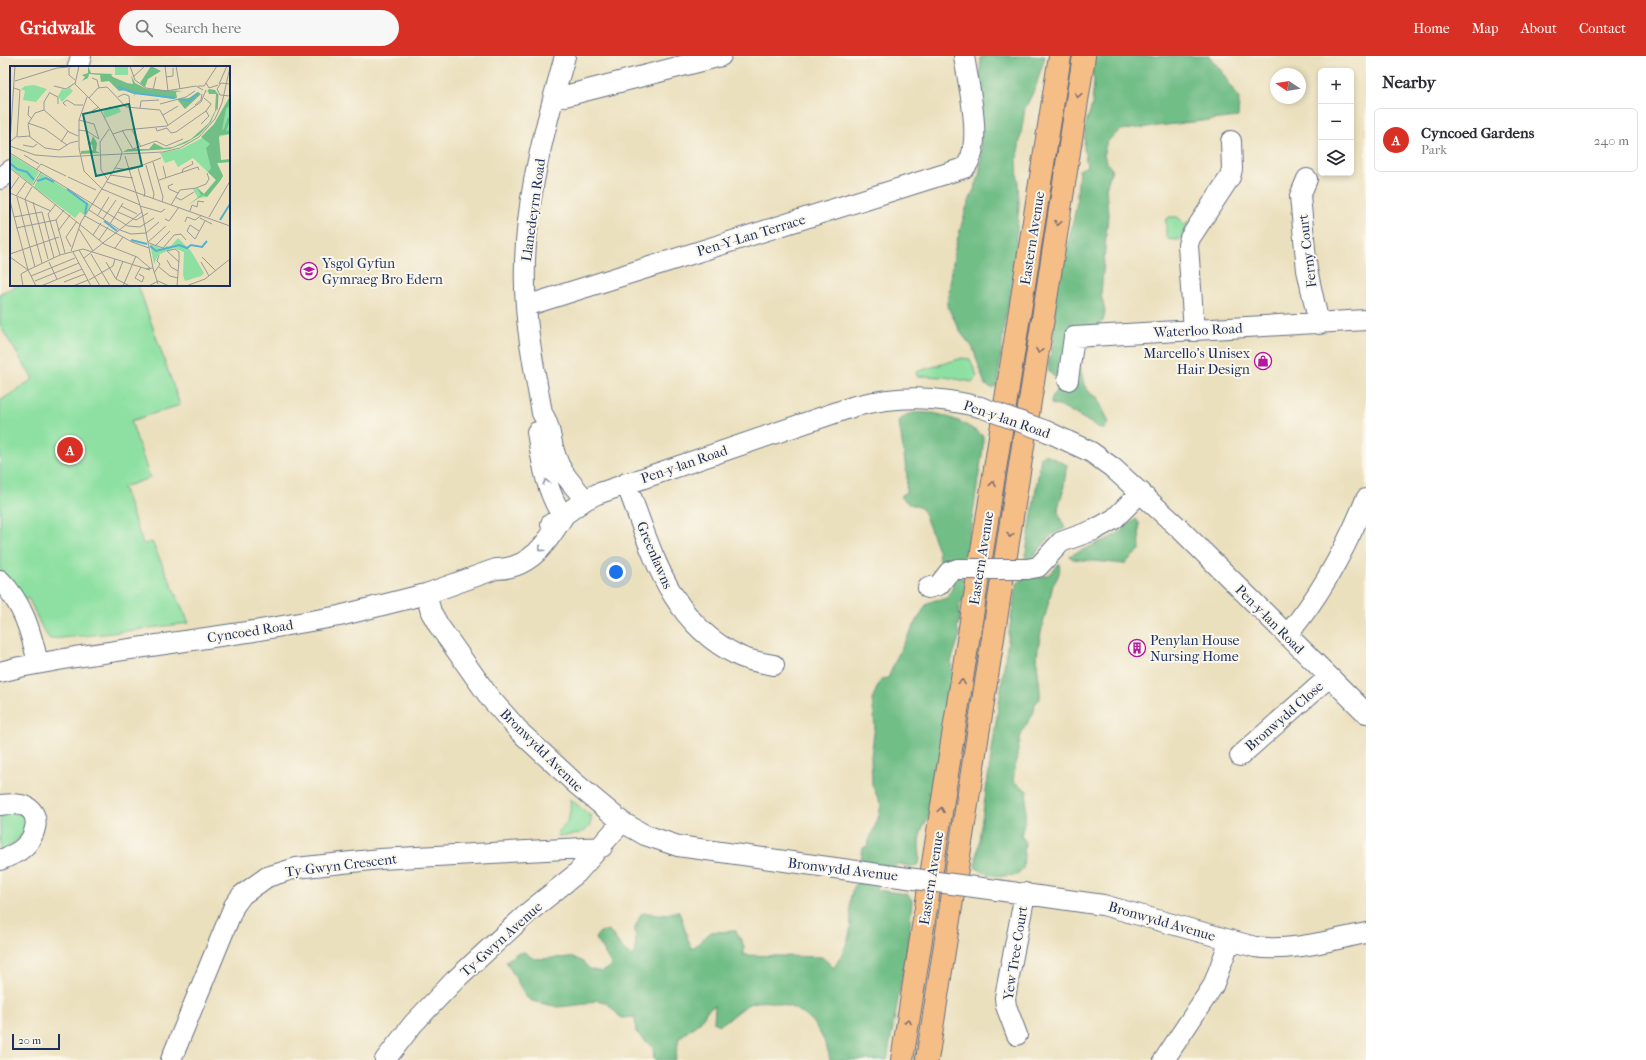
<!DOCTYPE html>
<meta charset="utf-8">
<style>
body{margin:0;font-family:"IM FELL French Canon",serif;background:#f7f7f7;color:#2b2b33}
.controls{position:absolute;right:12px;top:12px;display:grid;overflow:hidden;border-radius:6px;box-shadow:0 2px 6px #0003}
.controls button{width:36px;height:36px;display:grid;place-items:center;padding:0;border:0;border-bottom:1px solid #e1e1e2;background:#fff;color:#2b2b33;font:20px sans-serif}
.compass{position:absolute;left:1270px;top:12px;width:36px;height:36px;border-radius:50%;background:#fff;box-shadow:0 2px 6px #0003;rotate:282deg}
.scale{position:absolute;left:12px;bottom:10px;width:48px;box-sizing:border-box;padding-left:4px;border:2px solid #1b2f5e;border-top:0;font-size:11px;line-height:14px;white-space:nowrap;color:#1b2f5e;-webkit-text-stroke:3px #fbf7ec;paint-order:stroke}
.you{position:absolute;left:616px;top:516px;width:14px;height:14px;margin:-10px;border:3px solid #fff;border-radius:50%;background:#1a73e8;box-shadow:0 0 0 6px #1a73e833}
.badge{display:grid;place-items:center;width:26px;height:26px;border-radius:50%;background:#d93025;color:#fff;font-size:13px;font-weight:700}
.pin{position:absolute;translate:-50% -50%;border:2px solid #fff;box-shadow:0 1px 4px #0006}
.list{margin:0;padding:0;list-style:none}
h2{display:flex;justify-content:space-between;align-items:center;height:52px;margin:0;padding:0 16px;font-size:17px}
h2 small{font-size:13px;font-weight:400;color:#7c7c81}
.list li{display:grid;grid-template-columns:26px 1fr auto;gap:12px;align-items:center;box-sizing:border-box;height:64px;margin:0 8px 8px;padding:0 8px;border:1px solid #e1e1e2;border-radius:6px}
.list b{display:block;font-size:15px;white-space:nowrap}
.list p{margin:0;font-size:13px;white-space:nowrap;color:#7c7c81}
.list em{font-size:13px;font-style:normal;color:#7c7c81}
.icon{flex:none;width:22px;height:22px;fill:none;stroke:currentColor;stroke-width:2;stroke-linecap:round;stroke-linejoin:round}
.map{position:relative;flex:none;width:1366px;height:1004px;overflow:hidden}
header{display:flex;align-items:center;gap:24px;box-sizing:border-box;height:56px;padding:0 20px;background:#d93025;color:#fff}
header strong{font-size:19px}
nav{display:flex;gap:22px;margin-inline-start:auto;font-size:14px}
.search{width:280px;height:36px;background:#f7f7f7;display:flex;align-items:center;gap:10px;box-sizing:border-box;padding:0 14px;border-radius:22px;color:#7c7c81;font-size:15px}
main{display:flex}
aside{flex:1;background:#fff}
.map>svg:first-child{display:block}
</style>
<header>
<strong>Gridwalk</strong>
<div class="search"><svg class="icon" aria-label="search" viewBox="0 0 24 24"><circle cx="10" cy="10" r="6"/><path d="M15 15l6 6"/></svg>Search here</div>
<nav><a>Home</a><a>Map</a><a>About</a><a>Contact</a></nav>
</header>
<main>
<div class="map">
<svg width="1366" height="1004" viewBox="0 0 1366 1004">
<rect width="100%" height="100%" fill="#fbf7ec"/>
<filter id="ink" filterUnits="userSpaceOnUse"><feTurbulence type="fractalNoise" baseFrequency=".025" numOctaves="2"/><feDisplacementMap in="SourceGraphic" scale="8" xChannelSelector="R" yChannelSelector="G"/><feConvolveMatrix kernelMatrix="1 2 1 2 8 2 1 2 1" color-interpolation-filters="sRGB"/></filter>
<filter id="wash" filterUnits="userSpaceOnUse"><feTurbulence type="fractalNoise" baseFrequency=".012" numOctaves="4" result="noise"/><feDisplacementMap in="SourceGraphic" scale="16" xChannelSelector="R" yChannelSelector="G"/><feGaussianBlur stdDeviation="0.9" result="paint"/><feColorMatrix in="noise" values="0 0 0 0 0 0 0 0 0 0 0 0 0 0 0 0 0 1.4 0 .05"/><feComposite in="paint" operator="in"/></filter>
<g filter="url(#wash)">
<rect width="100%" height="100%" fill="#ebe0be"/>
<!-- green -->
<path fill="#8de0a1" stroke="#548880" d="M1169 161H1178L1185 169 1188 165 1190 166 1179 184 1168 183 1166 181V164Z
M20 229H138L180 349 131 365 150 422 123 431 143 488 152 486 189 567 103 578 50 583C41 574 35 554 28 542L25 544 0 514V345L33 323 0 270V237Z
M962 302 970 303 977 320 972 326 945 321 917 320 916 316Z
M570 743 591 760C593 780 571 779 557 780 557 776 561 774 564 770 570 762 571 753 570 743Z
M0 756 25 758 28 776 0 797Z"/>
<!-- forest -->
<path fill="#72be87" stroke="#467672" d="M981 0H1045L1035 33 1025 52 1017 103 1019 149 1013 225 1004 269 998 329 992 332 985 329 973 292 961 277 948 251V242L955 192 966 153 979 121 981 102 980 17Z
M1098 0H1209L1223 17 1239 43 1238 61 1121 74C1105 84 1097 98 1112 113L1106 132 1108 158 1101 239 1105 255 1103 265 1079 286 1083 291 1080 309 1084 329 1091 338 1097 341 1109 366 1103 374 1065 352 1051 348C1050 337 1062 332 1063 321L1056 322 1049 316 1048 308 1053 288 1056 221 1066 197 1076 152 1079 114 1087 110 1084 93 1085 70 1092 49 1094 25 1091 5Z
M933 357C952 361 967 368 983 380V392L970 476 965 500 945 509 939 503 938 494 922 452 910 448 900 441 906 436 907 420 899 366C905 354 922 357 933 357Z
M1045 398 1067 409C1065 418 1065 427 1063 435 1058 453 1055 453 1065 472L1050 480 1032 502 1025 503 1041 401Z
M1136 463 1139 467 1140 494 1124 508 1073 503 1069 500 1116 479Z
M1059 507C1061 515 1058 522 1053 529 1048 550 1041 572 1038 593 1035 610 1041 627 1040 643L1035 648C1034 664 1025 666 1021 679 1017 694 1016 710 1013 725L1027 735 1025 764 1021 779 1025 785 1023 813 1017 819C1003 820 986 822 975 811L1016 529C1025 517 1040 525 1051 517 1054 515 1057 510 1059 507Z
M962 521 968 532 967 539 959 550 960 563 957 573 960 578 951 606 953 621 939 717C936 723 933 729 933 735 934 742 935 747 932 754 927 765 920 774 919 786 919 794 921 800 919 808L912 811 899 808 890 812H869L861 802 863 792 867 790 878 763 881 749 872 729 871 700 875 670 872 643 881 623 888 622 901 592 926 549C942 536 946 555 955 523Z
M867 826 877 827 876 834 907 838 912 844 909 883 887 1004H830C828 988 816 966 802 957 789 948 764 942 749 948 738 953 730 964 719 969L714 966 715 950 709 952 700 966 679 982 675 1004H654L653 992 636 976 635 961 621 962 607 947 597 944 586 948 558 951 532 945 526 941 506 905 516 898 524 896 534 903 573 901 583 906 590 913 602 916 609 912 611 908 601 890 595 882 600 876 609 874 625 896 633 900 636 889 635 872 641 858C648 855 650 858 657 859 664 860 672 856 678 855 685 867 685 880 692 893L711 876 736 875 744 890V899L822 901 834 912C841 900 848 888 850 875 853 856 845 842 857 827Z"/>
</g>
<g filter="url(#ink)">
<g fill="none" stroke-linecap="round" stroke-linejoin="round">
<!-- minor casing -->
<g stroke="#646d80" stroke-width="22">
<path id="minor" d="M565 0C542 81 519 165 526 250 528 286 536 321 542 357 551 370 550 386 556 401 561 418 575 430 585 444
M78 11 81 0
M553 43 721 0
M0 123 11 114
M1307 123 1300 140 1307 214 1319 268
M526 250 964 112C985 92 968 28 964 0
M1194 275 1188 189 1190 182 1230 121 1232 113 1231 85
M1068 324 1074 281 1366 264
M1046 375 1091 396 1113 412 1179 472 1366 657
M537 376C542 406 546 435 563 461
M626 427C652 494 668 566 739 600 749 605 763 607 774 609
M551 468 585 444 597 438 855 350C900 339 935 340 980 351
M1027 513 1038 511 1061 486 1094 474 1114 463 1141 436
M0 524C23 547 31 576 38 607
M928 532 939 529 949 516 958 513
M426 538 431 556 439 570 490 642 521 677 575 727 622 766 645 779 678 790 878 818
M1287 579C1321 539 1346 492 1366 443
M0 616 20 611 75 601 254 575 339 560 426 538 496 513C530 513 547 487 563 461
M1240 700 1329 621
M0 749C8 748 18 747 25 750 44 759 34 783 23 792 16 798 8 801 0 804
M1004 835 1103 849 1255 891C1292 896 1330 884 1366 877
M1017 979 1006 950 1005 942C1011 907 1019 872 1025 837
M171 1004 234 850 242 839 267 821 296 812 380 803 602 791
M385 1004 413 968 455 924 530 855 576 818 622 766
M1164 1004 1213 930 1230 884"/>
</g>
<!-- highway casing -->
<g stroke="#646d80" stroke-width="24">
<path id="highway" d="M902 1004 1060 0
M927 1004 1084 0"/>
</g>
<!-- minor -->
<use href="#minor" stroke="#fff" stroke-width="20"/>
<!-- highway -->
<use href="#highway" stroke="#f6be87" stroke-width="22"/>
<!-- minor-bridge casing -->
<g stroke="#646d80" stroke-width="22" stroke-linecap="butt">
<path id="minor-bridge" d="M980 351 1046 375
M958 513H1027
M878 818 1004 835"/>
</g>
<!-- minor-bridge -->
<use href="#minor-bridge" stroke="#fff" stroke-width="20"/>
</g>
<!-- one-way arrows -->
<defs><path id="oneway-chevron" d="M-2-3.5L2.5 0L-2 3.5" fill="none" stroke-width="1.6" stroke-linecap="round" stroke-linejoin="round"/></defs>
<g stroke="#7e6f70">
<use href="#oneway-chevron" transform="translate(1078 39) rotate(99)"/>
<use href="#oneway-chevron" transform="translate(1058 167) rotate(99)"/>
<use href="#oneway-chevron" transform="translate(1039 295) rotate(99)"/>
<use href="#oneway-chevron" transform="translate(993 428) rotate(-81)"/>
<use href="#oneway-chevron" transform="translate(1010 479) rotate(99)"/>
<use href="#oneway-chevron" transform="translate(962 626) rotate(-81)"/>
<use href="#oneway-chevron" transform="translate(941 754) rotate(-81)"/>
<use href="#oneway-chevron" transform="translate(908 965) rotate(-81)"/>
</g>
<g stroke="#8d97ae">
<use href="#oneway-chevron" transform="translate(546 426) rotate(-105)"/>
<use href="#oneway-chevron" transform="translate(541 493) rotate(138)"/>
</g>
</g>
<!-- icons -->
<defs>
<g id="school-ring" transform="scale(0.9)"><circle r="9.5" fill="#fbf7ec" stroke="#b5179e" stroke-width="1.5"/><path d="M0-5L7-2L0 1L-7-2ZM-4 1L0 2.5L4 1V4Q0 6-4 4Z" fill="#b5179e"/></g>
<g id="shop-ring" transform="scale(0.9)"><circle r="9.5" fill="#fbf7ec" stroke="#b5179e" stroke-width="1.5"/><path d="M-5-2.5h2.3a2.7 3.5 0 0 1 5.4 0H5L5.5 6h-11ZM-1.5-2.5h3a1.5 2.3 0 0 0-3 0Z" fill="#b5179e"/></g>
<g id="building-ring" transform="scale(0.9)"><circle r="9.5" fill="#fbf7ec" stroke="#b5179e" stroke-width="1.5"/><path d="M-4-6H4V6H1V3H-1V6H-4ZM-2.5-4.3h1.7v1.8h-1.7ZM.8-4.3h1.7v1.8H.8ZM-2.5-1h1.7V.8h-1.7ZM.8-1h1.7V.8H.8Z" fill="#b5179e"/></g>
</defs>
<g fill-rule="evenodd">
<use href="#school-ring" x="309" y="215"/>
<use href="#shop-ring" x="1263" y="305"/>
<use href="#building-ring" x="1137" y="592"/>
</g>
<g text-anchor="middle" stroke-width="4" stroke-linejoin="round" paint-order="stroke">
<!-- street labels -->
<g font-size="14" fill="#1b2f5e" stroke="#fbf7ec">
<text transform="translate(533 154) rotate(-82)" y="5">Llanedeyrn Road</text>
<text transform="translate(751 179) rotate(-17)" y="5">Pen-Y-Lan Terrace</text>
<text transform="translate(1032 182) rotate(-81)" y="5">Eastern Avenue</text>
<text transform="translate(1307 195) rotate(-97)" y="5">Ferny Court</text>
<text transform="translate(1198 274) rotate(-3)" y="5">Waterloo Road</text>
<text transform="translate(1007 363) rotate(19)" y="5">Pen-y-lan Road</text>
<text transform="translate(684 408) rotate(-19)" y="5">Pen-y-lan Road</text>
<text transform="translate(655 499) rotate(67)" y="5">Greenlawns</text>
<text transform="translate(981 502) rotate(-81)" y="5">Eastern Avenue</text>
<text transform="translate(1270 563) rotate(45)" y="5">Pen-y-lan Road</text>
<text transform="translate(250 575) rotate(-9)" y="5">Cyncoed Road</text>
<text transform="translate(1284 660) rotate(-41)" y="5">Bronwydd Close</text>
<text transform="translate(542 694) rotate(45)" y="5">Bronwydd Avenue</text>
<text transform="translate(341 809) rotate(-7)" y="5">Ty-Gwyn Crescent</text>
<text transform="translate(843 813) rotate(7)" y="5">Bronwydd Avenue</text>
<text transform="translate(931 822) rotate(-81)" y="5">Eastern Avenue</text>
<text transform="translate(1162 865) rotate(16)" y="5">Bronwydd Avenue</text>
<text transform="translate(501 883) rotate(-42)" y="5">Ty-Gwyn Avenue</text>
<text transform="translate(1015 897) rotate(-81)" y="5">Yew Tree Court</text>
</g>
<!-- poi labels -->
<g font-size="14" fill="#1b2f5e" stroke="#fbf7ec" text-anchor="start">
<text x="322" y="212">Ysgol Gyfun<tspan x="322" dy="16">Gymraeg Bro Edern</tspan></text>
<text x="1250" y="302" text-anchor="end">Marcello's Unisex<tspan x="1250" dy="16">Hair Design</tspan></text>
<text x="1150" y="589">Penylan House<tspan x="1150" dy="16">Nursing Home</tspan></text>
</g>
</g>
<!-- overview -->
<g transform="translate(10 10)">
<rect width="220" height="220" fill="#ebe0be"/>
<path d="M101 0H118V9H105V1ZM64 18 60 22 63 25 52 36 48 30 52 23 56 24ZM24 19 37 23 26 36 13 34 15 25 11 23 15 20ZM220 33V68L208 71 209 95 220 96 207 97 213 110 197 131 188 132 183 123 188 122 194 128 206 114 183 92 168 101 164 94 155 97 150 87 171 83 192 72 204 60ZM100 40 104 43 108 40 111 46 95 52 93 46ZM0 88 29 106 22 119 0 101ZM31 107 81 139 73 153 74 149 70 146 65 152 24 121ZM168 172 181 185 194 207 191 210 175 215 173 209 174 186 164 182 148 189 144 198 140 178 153 183 156 180 160 181Z" fill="#8de0a1"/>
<path d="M78 0 81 7 103 8 101 9 103 11 117 17 123 18 121 9 125 17 137 23 173 25 166 26 167 32 163 33 126 27 124 31 125 27 117 24 109 25 99 15 91 16 90 9 79 8 78 12 72 15 75 11 72 9 78 7ZM141 0 151 5 138 13 135 21 130 17ZM199 23 205 24 208 28 207 42 201 56 189 69 176 77 160 83 113 86 118 83H139L144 77 154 82 163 81 181 73 199 57 205 45 206 28H199L198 25 196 27ZM188 26 191 28 175 43 167 33 179 32ZM220 30V39L216 43 212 64 214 63 218 51 220 54 216 65 220 64V68L210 69 209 71 211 94 220 93V96L207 97 213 110 210 115 197 131 193 129 177 140 191 129 187 122 194 128 206 114 198 106 201 102 196 82 200 78 191 71 204 58ZM83 70 87 77 86 85 90 87 71 88V85L83 84 82 79 77 78 81 76Z" fill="#72be87"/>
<path fill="none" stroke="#55b0d2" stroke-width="2" d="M108 21 124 27 165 32M170 33 179 35 188 27M0 97 7 103 17 106 24 114M27 115 36 112 44 116M57 123 77 138 75 148M210 154 220 138M94 155 107 165M121 174 137 178M140 180 146 185 169 179 177 182 181 179 192 181 197 175"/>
<path fill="none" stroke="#989998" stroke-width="1" d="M120 0 125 14 136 22 156 25 186 20 193 24M155 0 158 25M166 0 170 23M59 2V9L65 14M123 11 135 0M156 11 163 10V2M82 12 87 14 89 22M5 15 47 2 68 0M196 17 199 22 208 19M209 18 217 0M220 18 211 17 207 23 210 29 220 30M44 20 56 23 65 17M188 20H194L207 0M143 24 146 11M40 27 48 31V38M77 31 69 54V82L74 105 92 123M108 31 114 28 119 30 120 42M79 32 88 22 97 21 116 41 150 44 158 59M150 38 176 31 185 25M185 39 191 34 192 28M19 40 18 49 21 52M56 40 53 37 57 34 65 39H73M130 42 131 35 149 34M34 44V36L40 26M207 44 208 28M85 45 84 47 82 45 89 41M153 49 168 40M69 54 84 58 89 73M18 57 35 63 57 79M191 58 199 50 196 45M146 62 147 65 157 62M157 62 161 67 166 66 196 45 201 38 194 32M68 64 77 65 89 73M112 64 123 83 146 75 156 80 173 73M122 64 131 81M103 68 115 64 157 60 191 36 196 24M68 70 59 66 34 44 25 47 18 58 20 71 35 82 49 84 60 77 68 75M7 71 20 70M1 75 7 70 10 24 4 22M0 76 5 0M51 76 58 65M13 79 23 81 27 78M0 80 25 89 50 91 153 86 170 82 189 71 205 53 212 37 220 1M0 87 118 160 130 161 144 152M14 89 29 98M115 90 132 146 143 202M143 96 153 131 152 136M136 99 144 128 143 133M153 100 156 112M0 102 94 178 127 191 140 202M105 102 120 104 151 92M128 102 135 126 134 131M26 104 31 98 56 110M172 107 173 103 183 98 182 95M100 109 123 112M58 111 86 124M98 114 91 104 90 76 99 63M149 114 188 101 189 104M97 116 220 160M163 118 158 120 159 123 168 127M23 119 31 106M92 123 130 139M0 124 9 111M0 127 41 145M6 130 16 116M7 131 25 201M165 131 171 134 184 126M15 133 32 197M15 133 22 121M0 135 18 204 11 208 13 220M23 136 38 193M46 138 38 148 50 189M161 139 170 124 186 122 196 118 199 113 197 107M111 140 127 148M130 140 151 146 155 143M79 144 110 164 121 168 136 167 149 156M180 145 182 139 187 141 188 135 194 136M108 146 126 154 138 147M88 149 99 131M75 150 122 176 139 182M4 151 32 146 44 192M199 151 220 115M190 152 202 158M93 153 106 134M155 153 159 155 169 141M46 154 55 187M46 154 54 144M175 156 177 151 185 154 192 149M100 158 113 137M6 162 46 154M69 163 83 185M48 165 60 149M189 165 180 159 177 165 185 173 195 155M83 169 91 157M164 169 171 168 176 174M89 174 98 161M138 176 156 160M139 177 153 182 164 169M145 180 160 165M61 181 56 171 67 155M105 182 113 171M69 184 90 220M61 185 71 156 110 94 112 86 90 43 65 18 69 0M63 186 81 220M0 188 49 171M81 188 100 220M0 191 18 204 26 220M192 191 206 205M74 192 132 146M157 194 161 201 168 205M39 196 47 213M96 196 106 213 120 220M191 196 199 210M149 201 160 210 168 212M136 203 143 202 148 218M18 204 50 189 73 183 140 204M144 207 150 198 147 195 149 189M129 208 134 211 132 216 125 212 131 201M21 210 65 192M106 213 113 195M79 214 103 200 105 193M25 215 69 197M54 216 75 208M31 220 72 203M63 220 78 214M113 220 126 190M139 220 148 215 159 220M167 220 169 194V186L165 183 157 185 169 196M176 220 195 213 220 193"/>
<path fill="#0f766e" fill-opacity="0.15" stroke="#0f766e" stroke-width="2" d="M119 38 132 100 86 110 73 48Z"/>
<rect width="220" height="220" fill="none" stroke="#1b2f5e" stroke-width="2"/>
</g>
</svg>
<div class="controls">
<button>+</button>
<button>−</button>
<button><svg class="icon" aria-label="layers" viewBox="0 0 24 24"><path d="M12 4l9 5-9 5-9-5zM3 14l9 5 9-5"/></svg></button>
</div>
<svg class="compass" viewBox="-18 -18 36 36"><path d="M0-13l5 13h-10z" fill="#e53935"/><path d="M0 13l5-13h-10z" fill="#7c7c81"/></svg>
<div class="scale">20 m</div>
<div class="you"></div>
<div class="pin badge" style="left:70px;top:394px">A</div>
</div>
<aside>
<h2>Nearby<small></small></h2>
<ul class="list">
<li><span class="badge">A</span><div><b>Cyncoed Gardens</b><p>Park</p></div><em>240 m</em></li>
</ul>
</aside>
</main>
